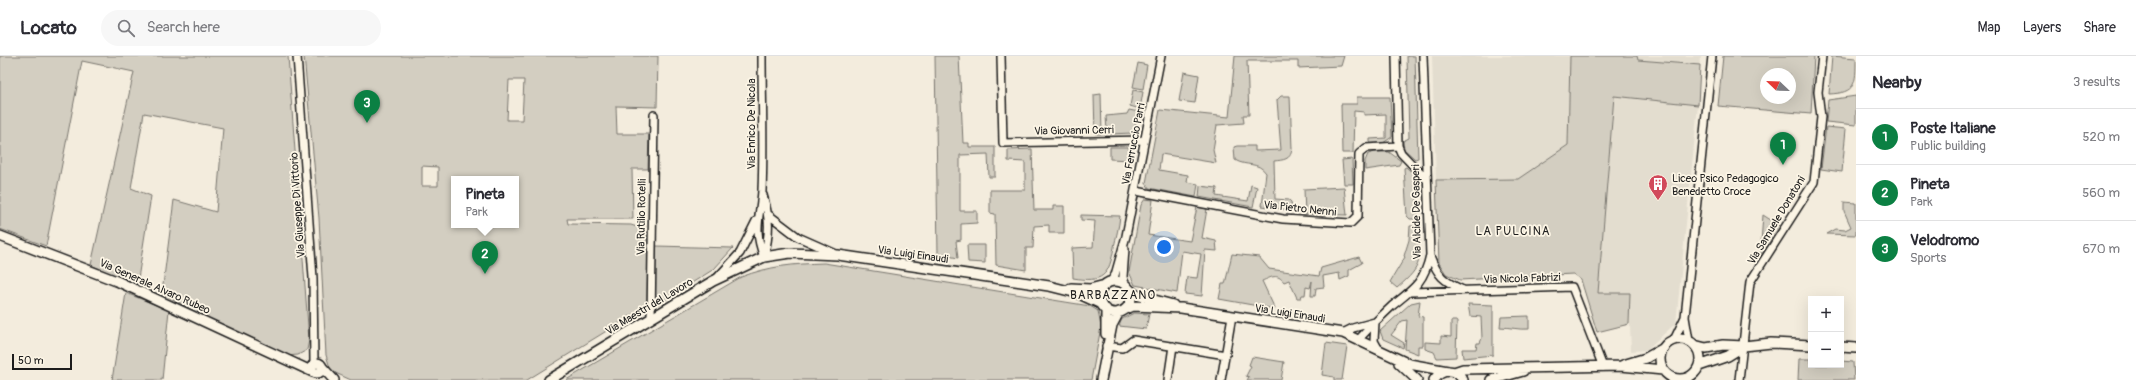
<!DOCTYPE html>
<meta charset="utf-8">
<style>
body{margin:0;font-family:Pangolin,sans-serif;background:#f7f7f7;color:#2b2b33}
.controls{position:absolute;right:12px;bottom:12px;display:grid;overflow:hidden;border-radius:0px;box-shadow:0 4px 16px #0002}
.controls button{width:36px;height:36px;display:grid;place-items:center;padding:0;border:0;border-bottom:1px solid #e1e1e2;background:#fff;color:#2b2b33;font:20px sans-serif}
.compass{position:absolute;left:1760px;top:12px;width:36px;height:36px;border-radius:50%;background:#fff;box-shadow:0 4px 16px #0002;rotate:293deg}
.scale{position:absolute;left:12px;bottom:10px;width:60px;box-sizing:border-box;padding-left:4px;border:2px solid #1c1c1c;border-top:0;font-size:11px;line-height:14px;white-space:nowrap;color:#1c1c1c;-webkit-text-stroke:3px #fcf5e5;paint-order:stroke}
.you{position:absolute;left:1164px;top:191px;width:14px;height:14px;margin:-10px;border:3px solid #fff;border-radius:50%;background:#1a73e8;box-shadow:0 0 0 6px #1a73e833}
.badge{display:grid;place-items:center;width:26px;height:26px;border-radius:50%;background:#0b8043;color:#fff;font-size:13px;font-weight:700}
.pin{position:absolute;translate:-50% -33px;filter:drop-shadow(0 1px 2px #0008)}
.pin::after{content:'';position:absolute;top:21px;width:14px;height:12px;background:inherit;clip-path:polygon(0 0,100% 0,50% 100%)}
.popup{position:absolute;left:451px;top:120px;width:68px;height:52px;box-sizing:border-box;display:grid;place-content:center;border-radius:0px;background:#fff;filter:drop-shadow(0 1px 3px #0005);font-size:13px;white-space:nowrap;color:#7c7c81}
.popup b{font-size:15px;color:#2b2b33}
.popup::after{content:'';position:absolute;left:50%;top:100%;margin-left:-8px;border:8px solid transparent;border-top-color:#fff}
.list{margin:0;padding:0;list-style:none}
h2{display:flex;justify-content:space-between;align-items:center;height:52px;margin:0;padding:0 16px;font-size:17px}
h2 small{font-size:13px;font-weight:400;color:#7c7c81}
.list li{display:grid;grid-template-columns:26px 1fr auto;gap:12px;align-items:center;box-sizing:border-box;height:56px;padding:0 16px;border-top:1px solid #e1e1e2}
.list b{display:block;font-size:15px;white-space:nowrap}
.list p{margin:0;font-size:13px;white-space:nowrap;color:#7c7c81}
.list em{font-size:13px;font-style:normal;color:#7c7c81}
.icon{flex:none;width:22px;height:22px;fill:none;stroke:currentColor;stroke-width:2;stroke-linecap:round;stroke-linejoin:round}
.map{position:relative;flex:none;width:1856px;height:324px;overflow:hidden}
header{display:flex;align-items:center;gap:24px;box-sizing:border-box;height:56px;padding:0 20px;background:#fff;border-bottom:1px solid #e1e1e2}
header strong{font-size:19px}
nav{display:flex;gap:22px;margin-inline-start:auto;font-size:14px}
.search{width:280px;height:36px;background:#f7f7f7;display:flex;align-items:center;gap:10px;box-sizing:border-box;padding:0 14px;border-radius:22px;color:#7c7c81;font-size:15px}
main{display:flex}
aside{flex:1;background:#fff}
.map>svg:first-child{display:block}
</style>
<header>
<strong>Locato</strong>
<div class="search"><svg class="icon" aria-label="search" viewBox="0 0 24 24"><circle cx="10" cy="10" r="6"/><path d="M15 15l6 6"/></svg>Search here</div>
<nav><a>Map</a><a>Layers</a><a>Share</a></nav>
</header>
<main>
<div class="map">
<svg width="1856" height="324" viewBox="0 0 1856 324">
<rect width="100%" height="100%" fill="#f3ecdd"/>
<filter id="ink" filterUnits="userSpaceOnUse"><feTurbulence type="fractalNoise" baseFrequency=".025" numOctaves="2"/><feDisplacementMap in="SourceGraphic" scale="8" xChannelSelector="R" yChannelSelector="G"/><feConvolveMatrix kernelMatrix="1 2 1 2 8 2 1 2 1" color-interpolation-filters="sRGB"/></filter>
<g filter="url(#ink)">
<!-- built -->
<path fill="#e3ddcf" d="M1432 0H1570L1568 89 1518 123 1436 124Z
M1637 0H1701L1700 9 1638 4Z
M1614 40 1698 49 1676 267 1646 294 1631 295 1629 244 1598 238Z"/>
<!-- green -->
<path fill="#d3cec1" stroke="#78756e" fill-rule="evenodd" d="M0 0H288L309 284 307 294 298 299 286 300 202 260 162 237 174 144 216 156 223 72 144 57 131 132 151 140 137 229 91 209 134 16 82 5 46 190 0 173Z
M304 0H658L657 51 616 50 617 78H649L648 113H632L633 163H567L568 168 631 169 643 173 648 186 647 250 527 324H351L331 315 326 299 319 162ZM509 24H524L522 64H507ZM422 110 438 111V130H422ZM454 123H516V169H454Z
M935 0H959L963 87H969V91H995V121H989L988 98 960 99V155H977V167L961 168V184L956 185 958 202 938 198Z
M1235 0H1344L1341 10 1298 12V5H1247L1249 59H1243L1244 67 1217 69 1213 94 1216 107 1161 98 1159 114 1188 119 1187 126 1198 128 1196 141 1149 132 1146 127 1160 54 1229 61Z
M1407 0H1415L1418 102 1415 103 1404 93 1403 85 1409 82Z
M1570 0H1637L1638 4 1700 9 1698 49 1614 40 1598 237H1630L1629 268 1597 276 1581 224 1573 218 1460 224 1446 218 1439 207 1436 124 1518 123 1568 89Z
M1723 0H1814L1811 58 1718 50ZM1766 18H1790V42H1766Z
M1832 0 1856 2C1856 28 1856 37 1829 38Z
M1138 7 1147 9 1143 33 1133 31Z
M1184 16 1199 19 1195 47 1179 45Z
M1133 34 1143 36 1140 53 1130 50Z
M1101 38 1102 78H1095L1094 39Z
M1281 40H1290L1292 93C1291 104 1283 104 1274 105L1275 143 1289 144 1291 146 1292 153 1289 154 1262 150 1266 117C1258 105 1246 111 1235 104L1234 91 1237 90H1255V95L1281 94 1277 44Z
M1856 40V69L1826 66 1828 44Z
M1357 41H1390L1392 81 1383 87 1370 88V83L1386 82V58L1364 59V56L1354 55 1353 97H1342L1341 48H1357Z
M1129 54 1139 56 1133 77 1109 78 1107 76 1106 60 1127 58Z
M1826 71 1846 73 1842 116 1821 113Z
M1110 91H1128L1132 97 1130 104 1110 103Z
M1032 93 1034 154H1053V150H1064V177H1049V169L1034 170 1033 192H1026V214L996 209 995 158 990 157V134H1025V106L1008 105V94Z
M1375 96H1389L1401 105 1399 109 1365 114V105L1368 98Z
M1352 103 1353 128H1344L1342 104Z
M1406 111 1416 120 1418 163H1410L1407 160 1404 112Z
M1251 129 1257 131 1253 151 1199 141 1200 130 1217 132 1216 140 1248 145Z
M1344 131 1347 159 1305 158 1304 133Z
M1145 143 1153 144 1148 179 1190 185 1197 151 1207 153 1202 182 1216 185 1217 195 1205 194 1202 240 1185 238 1187 221 1197 222 1201 198 1182 195 1177 237 1135 229 1129 216 1141 149Z
M1844 146 1856 147V179L1826 178 1835 173 1845 174 1851 171 1844 155Z
M1081 159 1120 160C1119 171 1116 181 1114 191 1109 220 1103 227 1073 222L1072 192 1093 191 1095 165 1081 164Z
M1763 159 1780 170 1760 201Z
M1410 170H1418C1419 206 1425 208 1397 232L1390 226 1405 201 1404 200 1409 184Z
M967 189H985V207L968 206Z
M656 190 733 192 714 213 655 250Z
M1232 198 1259 201 1269 213 1319 220 1321 212 1359 201 1362 207 1349 214V220L1340 224 1339 217 1323 220 1324 231 1316 232 1315 240H1311L1312 225 1310 232 1306 231 1305 239H1302L1301 242H1297L1289 224 1284 226C1277 217 1272 221 1262 225L1275 253 1219 243 1222 228H1225Z
M824 207 1090 250 1098 255 1101 271 1091 324H566L741 221C770 210 793 208 824 207Z
M126 237 169 254 162 324H112Z
M1420 245 1418 260 1423 261V290H1418V298L1405 293 1407 264 1402 265 1391 279 1404 287 1403 292 1383 283 1380 275 1411 247Z
M1468 248 1493 249V299L1463 302 1462 293H1476L1477 287H1480L1482 282 1481 261 1470 260Z
M1134 257 1149 258 1146 273 1119 270 1122 263Z
M1529 260V273C1518 274 1510 271 1500 271L1501 261Z
M1451 265H1457L1456 301 1437 302 1434 296 1425 293V286L1441 287V280L1451 281Z
M1326 287 1347 290 1342 324H1334V321L1322 319Z
M1252 301 1284 306 1281 324H1247L1249 321 1246 320 1251 310 1249 309Z
M1799 303H1811V309H1841V305L1853 306 1854 324H1798Z"/>
<g fill="none" stroke-linecap="round" stroke-linejoin="round">
<!-- street casing -->
<g stroke="#1c1c1c" stroke-width="10">
<path id="street" d="M297 0 313 222 314 307
M762 0C762 45 764 90 762 135 760 162 753 173 764 201
M1001 0 1003 87 1144 84
M1396 0 1398 90 1401 97 1426 123
M1136 135 1283 163 1351 167 1358 160 1359 98 1366 92 1398 90
M763 139C770 162 770 177 764 201
M769 159 798 181 834 197
M1430 200C1438 220 1443 225 1463 234
M717 222 740 197 756 165
M1111 225 1115 219 1126 180 1161 0
M1125 228 1123 221 1125 193
M1411 236 1572 231 1603 311
M651 263 654 59
M1375 266 1374 285 1379 294
M1343 277 1353 272 1375 266
M1359 283C1369 272 1380 261 1392 250 1413 233 1424 227 1430 199L1423 0
M1674 284 1685 261
M1689 285 1685 261 1712 0
M1106 290 1122 292 1133 284 1226 299
M1671 321 1672 324
M1168 324 1173 290
M1221 324 1232 260
M1686 324 1688 322
M1739 324 1750 226 1814 126 1821 61 1818 36 1822 0"/>
</g>
<!-- secondary casing -->
<g stroke="#1c1c1c" stroke-width="12">
<path id="secondary" d="M0 180 119 226 313 316
M1099 241a16 16 0 1 1 32 0a16 16 0 1 1-32 0Z
M1071 232 1090 233 1105 229
M1129 233 1136 239 1173 249
M1106 253V278
M1126 253 1133 250 1181 252 1343 277 1409 308 1448 315
M1660 303a20 20 0 1 1 40 0a20 20 0 1 1-40 0Z
M1694 289 1706 292 1723 289 1744 290 1771 287 1811 289
M1841 291 1856 292
M312 312a5 5 0 1 1 10 0a5 5 0 1 1-10 0Z
M1399 307 1417 324
M1623 309 1646 302 1664 292
M1699 310 1728 300 1744 290
M322 311 334 324
M1454 316 1463 313 1621 310 1663 314
M549 324 713 225 764 201 790 197 838 199 1049 230 1077 237 1101 248
M1101 324 1112 269 1119 256
M1434 324C1442 312 1456 312 1463 324
M1491 324 1523 315"/>
</g>
<!-- street -->
<use href="#street" stroke="#fcf5e5" stroke-width="7"/>
<!-- secondary -->
<use href="#secondary" stroke="#fcf5e5" stroke-width="9"/>
</g>
</g>
<!-- icons -->
<defs>
<g id="building-pin" transform="scale(1)"><path d="M0 17L-7.5 6A9.5 9.5 0 1 1 7.5 6Z" fill="#d1495b" stroke="#fcf5e5"/><path d="M-4-6H4V6H1V3H-1V6H-4ZM-2.5-4.3h1.7v1.8h-1.7ZM.8-4.3h1.7v1.8H.8ZM-2.5-1h1.7V.8h-1.7ZM.8-1h1.7V.8H.8Z" fill="#fff"/></g>
</defs>
<g fill-rule="evenodd">
<use href="#building-pin" x="1658" y="128"/>
</g>
<g text-anchor="middle" stroke-width="3.5" stroke-linejoin="round" paint-order="stroke">
<!-- street labels -->
<g font-size="11" fill="#1c1c1c" stroke="#fcf5e5">
<text transform="translate(751 68) rotate(-90)" y="4">Via Enrico De Nicola</text>
<text transform="translate(1074 74) rotate(-1)" y="4">Via Giovanni Cerri</text>
<text transform="translate(1133 88) rotate(-79)" y="4">Via Ferruccio Parri</text>
<text transform="translate(297 149) rotate(-94)" y="4">Via Giuseppe Di Vittorio</text>
<text transform="translate(1300 152) rotate(6)" y="4">Via Pietro Nenni</text>
<text transform="translate(1416 156) rotate(-91)" y="4">Via Alcide De Gasperi</text>
<text transform="translate(641 161) rotate(-89)" y="4">Via Rutilio Rotelli</text>
<text transform="translate(1776 164) rotate(-59)" y="4">Via Samuele Donatoni</text>
<text transform="translate(913 198) rotate(8)" y="4">Via Luigi Einaudi</text>
<text transform="translate(1522 222) rotate(-2)" y="4">Via Nicola Fabrizi</text>
<text transform="translate(155 230) rotate(24)" y="4">Via Generale Alvaro Rubeo</text>
<text transform="translate(649 250) rotate(-31)" y="4">Via Maestri del Lavoro</text>
<text transform="translate(1290 257) rotate(9)" y="4">Via Luigi Einaudi</text>
</g>
<!-- poi labels -->
<g font-size="11" fill="#1c1c1c" stroke="#fcf5e5" text-anchor="start">
<text x="1672" y="126">Liceo Psico Pedagogico<tspan x="1672" dy="13">Benedetto Croce</tspan></text>
</g>
<!-- neighbourhood labels -->
<g font-size="12" letter-spacing="1" fill="#1c1c1c" stroke="#fcf5e5">
<text x="1513" y="179">LA PULCINA</text>
<text x="1113" y="243">BARBAZZANO</text>
</g>
</g>
</svg>
<div class="controls">
<button>+</button>
<button>−</button>
</div>
<svg class="compass" viewBox="-18 -18 36 36"><path d="M0-13l5 13h-10z" fill="#e53935"/><path d="M0 13l5-13h-10z" fill="#7c7c81"/></svg>
<div class="scale">50 m</div>
<div class="you"></div>
<div class="pin badge" style="left:1783px;top:109px">1</div>
<div class="pin badge" style="left:485px;top:218px">2</div>
<div class="popup"><b>Pineta</b>Park</div>
<div class="pin badge" style="left:367px;top:67px">3</div>
</div>
<aside>
<h2>Nearby<small>3 results</small></h2>
<ul class="list">
<li><span class="badge">1</span><div><b>Poste Italiane</b><p>Public building</p></div><em>520 m</em></li>
<li><span class="badge">2</span><div><b>Pineta</b><p>Park</p></div><em>560 m</em></li>
<li><span class="badge">3</span><div><b>Velodromo</b><p>Sports</p></div><em>670 m</em></li>
</ul>
</aside>
</main>
